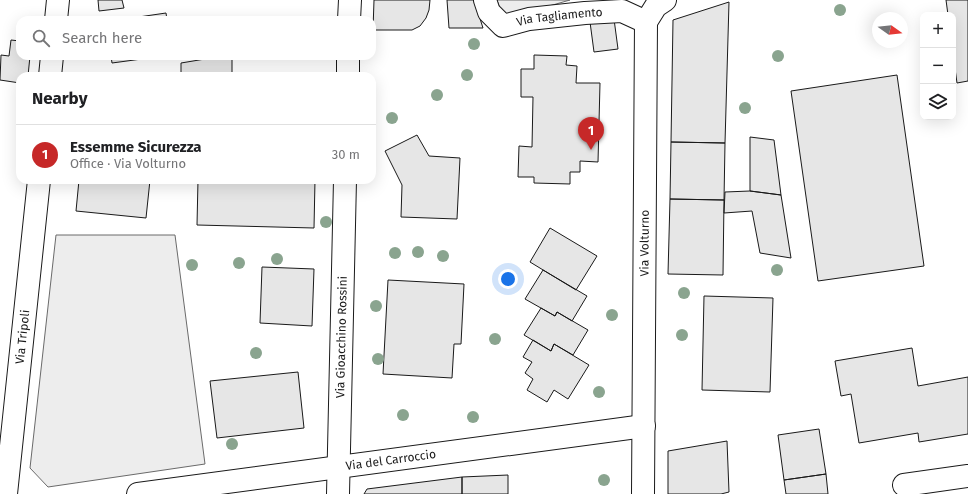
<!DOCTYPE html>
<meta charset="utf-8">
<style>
body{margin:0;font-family:"Fira Sans",sans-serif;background:#f2f2f2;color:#202124}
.controls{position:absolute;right:12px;top:12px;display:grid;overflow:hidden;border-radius:8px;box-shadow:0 4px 16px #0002}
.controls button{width:36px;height:36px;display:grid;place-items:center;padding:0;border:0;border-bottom:1px solid #e0e0e0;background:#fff;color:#202124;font:20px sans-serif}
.compass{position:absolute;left:872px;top:12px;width:36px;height:36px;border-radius:50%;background:#fff;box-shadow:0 4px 16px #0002;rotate:105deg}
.you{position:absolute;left:508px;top:279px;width:14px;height:14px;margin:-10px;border:3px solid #fff;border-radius:50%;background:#1a73e8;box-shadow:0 0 0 6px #1a73e833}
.badge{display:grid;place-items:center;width:26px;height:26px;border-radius:50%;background:#c62828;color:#fff;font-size:13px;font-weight:700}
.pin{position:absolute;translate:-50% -33px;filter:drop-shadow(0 1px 2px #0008)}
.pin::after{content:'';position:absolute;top:21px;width:14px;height:12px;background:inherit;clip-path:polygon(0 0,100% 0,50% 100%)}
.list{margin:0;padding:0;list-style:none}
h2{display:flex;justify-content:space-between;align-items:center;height:52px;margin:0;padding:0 16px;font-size:17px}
h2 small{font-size:13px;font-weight:400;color:#757577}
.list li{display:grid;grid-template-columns:26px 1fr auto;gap:12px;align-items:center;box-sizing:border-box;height:60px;padding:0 16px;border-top:1px solid #e0e0e0}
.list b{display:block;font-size:15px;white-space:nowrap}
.list p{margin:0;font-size:13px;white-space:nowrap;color:#757577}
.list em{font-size:13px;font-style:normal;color:#757577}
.icon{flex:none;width:22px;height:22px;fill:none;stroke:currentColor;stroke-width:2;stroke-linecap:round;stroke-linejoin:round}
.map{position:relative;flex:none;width:968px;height:494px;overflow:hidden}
.search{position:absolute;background:#fff;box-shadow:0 4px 16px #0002;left:16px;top:16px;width:360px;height:44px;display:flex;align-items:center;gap:10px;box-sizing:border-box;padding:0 14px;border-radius:12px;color:#757577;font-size:15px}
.panel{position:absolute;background:#fff;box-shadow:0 4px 16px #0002;left:16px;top:72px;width:360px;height:112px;border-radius:12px}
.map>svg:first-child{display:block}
</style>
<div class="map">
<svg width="968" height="494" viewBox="0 0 968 494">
<rect width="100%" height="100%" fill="#fff"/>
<!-- built -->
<path fill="#ededed" stroke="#6a6a6a" d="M497 0H570L504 19Z
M56 235H175L205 464 48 487 30 468Z"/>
<!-- building -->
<path fill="#e6e6e6" stroke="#1a1a1a" d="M98 0H122L124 8 99 11Z
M374 0H430L429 10 426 18 420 26 412 30H373Z
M447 0H474L483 28H449Z
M946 0H968V81L957 83 953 54V15H948Z
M729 2 725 143 671 142 673 20Z
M166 13 167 20H118Z
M614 19 618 49 594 52 590 22Z
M11 40 20 41V56H30L28 76H20V83L0 80 1 55 9 56Z
M534 55 567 56 566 65 577 66 576 83H600L598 162 580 161V172H570V184L534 183V177H518L519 146 532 147 533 97H521V69H534Z
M111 56H164L112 63Z
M223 56H232V76H181V63Z
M300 73 327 74V76H300Z
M897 75 924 266 818 281 791 91Z
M417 135 429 156 460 158 457 219 401 217 402 185 385 151Z
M750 137 774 140 781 195 750 191Z
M671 142 725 143 724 200 670 199Z
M79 180H150L146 218 76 211Z
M198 180H315L314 228 197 225Z
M750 191 781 195 791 258 760 253 752 211 724 213 725 192Z
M670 199 724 200 723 275 668 274Z
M550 228 597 256 576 290 530 262Z
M262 267 314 269 312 326 260 323Z
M543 270 587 296 572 321 557 312 555 316 525 299Z
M388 280 464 284 461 344H454L452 378 383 374Z
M704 296 773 298 770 392 702 390Z
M541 308 555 316 557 312 588 330 573 355 554 344 551 351 524 335Z
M533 340 551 351 554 344 589 365 568 399 554 390 547 402 527 390 533 379 525 373 532 362 523 357Z
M912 348 918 386 968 377V434L919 442 918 433 859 443 851 394 841 396 835 361Z
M298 372 304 428 217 438 210 381Z
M819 429 826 474 784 480 778 435Z
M727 441 729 492 721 494H668V451Z
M826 474 828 494H786L784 480Z
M508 475V494H462V477Z
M462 477V494H364L367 489Z"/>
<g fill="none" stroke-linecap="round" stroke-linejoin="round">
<!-- minor casing -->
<g stroke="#1a1a1a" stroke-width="24">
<g id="minor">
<path id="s1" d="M485 0 489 12 503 26 529 19 585 13 622 11 646 22"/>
<path d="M56 20 58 0"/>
<path d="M349 20 350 0"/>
<path d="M50 76 52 56"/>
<path d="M348 76V56"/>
<path d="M904 485 968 476"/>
<path id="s2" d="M6 494 39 180"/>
<path id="s3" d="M138 494 644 426"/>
<path id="s4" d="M338 494 345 180"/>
<path id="s5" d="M643 494 646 22 656 6 665 0"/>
</g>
</g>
<!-- minor -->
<use href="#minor" stroke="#fff" stroke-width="22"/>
</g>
<!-- trees -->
<g fill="#8aa48f">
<circle cx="840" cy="10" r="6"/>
<circle cx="474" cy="44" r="6"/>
<circle cx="778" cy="56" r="6"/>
<circle cx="467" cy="75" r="6"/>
<circle cx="437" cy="95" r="6"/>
<circle cx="745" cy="108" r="6"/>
<circle cx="392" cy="118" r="6"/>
<circle cx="326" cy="222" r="6"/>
<circle cx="418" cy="252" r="6"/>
<circle cx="395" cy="253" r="6"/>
<circle cx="443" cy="256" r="6"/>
<circle cx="277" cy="259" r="6"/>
<circle cx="239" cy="263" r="6"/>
<circle cx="192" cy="265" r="6"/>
<circle cx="777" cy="270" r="6"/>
<circle cx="684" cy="293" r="6"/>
<circle cx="376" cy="306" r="6"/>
<circle cx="612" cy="315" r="6"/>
<circle cx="682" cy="335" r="6"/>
<circle cx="495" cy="339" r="6"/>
<circle cx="256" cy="353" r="6"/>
<circle cx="378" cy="359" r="6"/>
<circle cx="599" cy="392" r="6"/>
<circle cx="403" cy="415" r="6"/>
<circle cx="473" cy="417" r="6"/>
<circle cx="232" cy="444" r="6"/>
<circle cx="604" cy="480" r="6"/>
</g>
<g text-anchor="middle" stroke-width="3" stroke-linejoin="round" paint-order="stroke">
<!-- street labels -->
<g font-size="12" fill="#1a1a1a" stroke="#fff">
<text dy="4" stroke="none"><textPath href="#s1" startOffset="90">Via Tagliamento</textPath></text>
<text dy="4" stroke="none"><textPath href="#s5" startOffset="251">Via Volturno</textPath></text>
<text dy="4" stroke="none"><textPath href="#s2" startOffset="158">Via Tripoli</textPath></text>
<text dy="4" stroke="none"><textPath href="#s4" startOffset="157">Via Gioacchino Rossini</textPath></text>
<text dy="4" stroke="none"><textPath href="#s3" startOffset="255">Via del Carroccio</textPath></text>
</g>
</g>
</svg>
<div class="controls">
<button>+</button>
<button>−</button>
<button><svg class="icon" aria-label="layers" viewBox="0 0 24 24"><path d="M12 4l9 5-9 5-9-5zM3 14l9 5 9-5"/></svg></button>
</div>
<svg class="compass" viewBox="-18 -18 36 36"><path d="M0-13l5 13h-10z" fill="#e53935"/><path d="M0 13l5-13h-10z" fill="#757577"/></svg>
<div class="you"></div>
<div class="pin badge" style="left:591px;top:150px">1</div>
<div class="search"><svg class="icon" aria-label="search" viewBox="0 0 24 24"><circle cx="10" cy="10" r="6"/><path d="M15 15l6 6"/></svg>Search here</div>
<section class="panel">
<h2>Nearby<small></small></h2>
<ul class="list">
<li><span class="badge">1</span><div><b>Essemme Sicurezza</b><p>Office · Via Volturno</p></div><em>30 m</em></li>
</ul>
</section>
</div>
